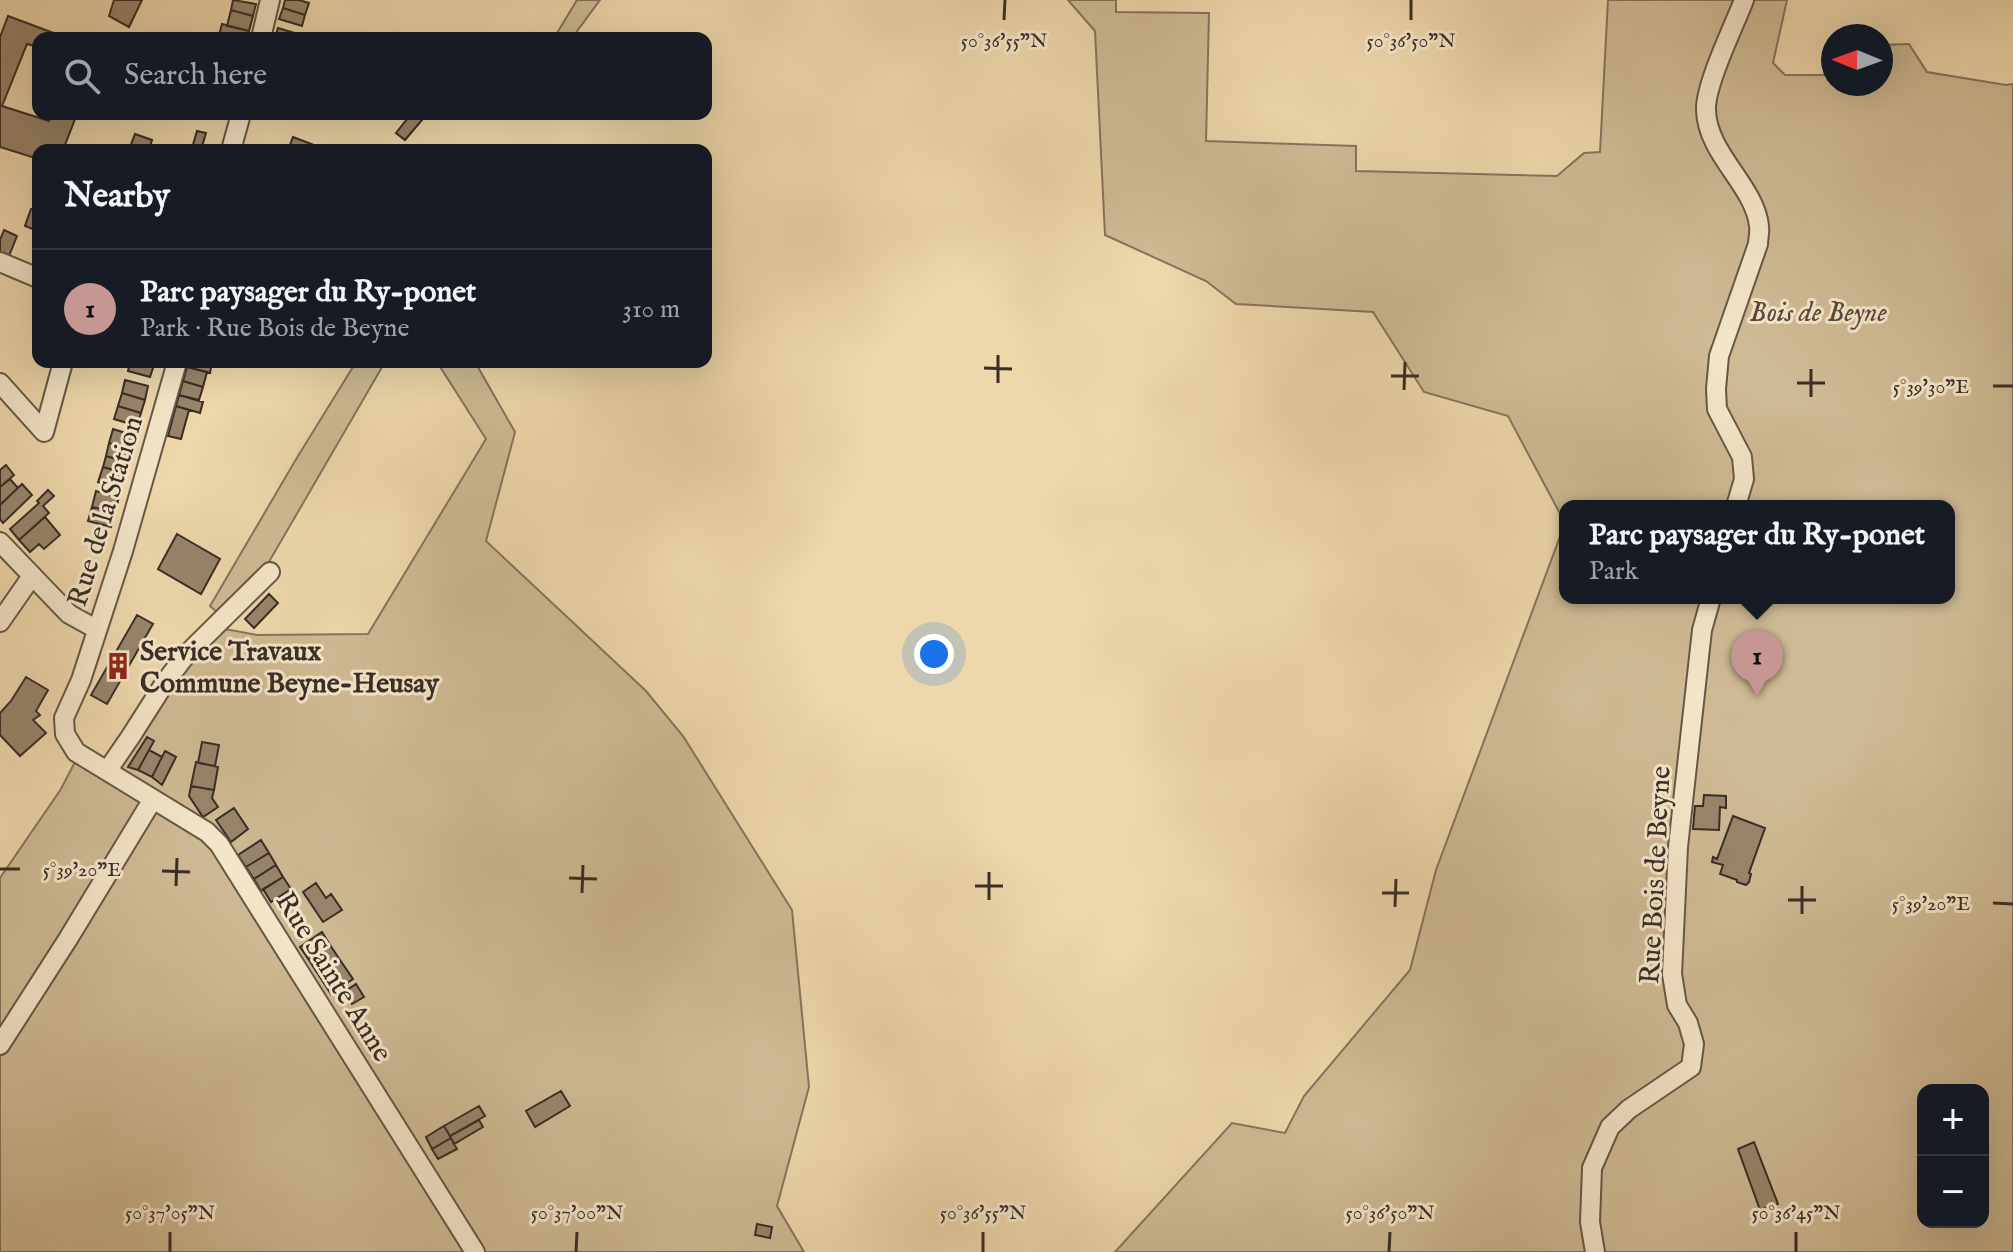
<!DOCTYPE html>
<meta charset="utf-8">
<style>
body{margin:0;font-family:"IM FELL English",serif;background:#20242c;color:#f1f3f6}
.controls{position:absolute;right:24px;bottom:24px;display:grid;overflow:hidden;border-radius:16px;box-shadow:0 8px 32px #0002}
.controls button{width:72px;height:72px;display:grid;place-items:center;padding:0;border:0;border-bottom:2px solid #363941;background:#171b24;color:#f1f3f6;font:40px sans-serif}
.compass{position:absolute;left:1821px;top:24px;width:72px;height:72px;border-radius:50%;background:#171b24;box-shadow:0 8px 32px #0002;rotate:271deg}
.you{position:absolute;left:934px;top:654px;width:28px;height:28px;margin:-20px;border:6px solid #fff;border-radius:50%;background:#1a73e8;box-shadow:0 0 0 12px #1a73e833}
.badge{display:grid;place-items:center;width:52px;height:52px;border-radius:50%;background:#c59692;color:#111;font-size:26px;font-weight:700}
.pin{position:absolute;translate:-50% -66px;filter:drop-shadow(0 2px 4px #0008)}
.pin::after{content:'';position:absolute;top:42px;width:28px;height:24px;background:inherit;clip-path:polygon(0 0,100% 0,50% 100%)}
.popup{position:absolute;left:1559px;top:500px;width:396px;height:104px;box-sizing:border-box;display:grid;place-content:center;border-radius:16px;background:#171b24;filter:drop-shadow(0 2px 6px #0005);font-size:26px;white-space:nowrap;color:#9ea1a6}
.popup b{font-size:30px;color:#f1f3f6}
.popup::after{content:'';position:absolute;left:50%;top:100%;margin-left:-16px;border:16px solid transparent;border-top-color:#171b24}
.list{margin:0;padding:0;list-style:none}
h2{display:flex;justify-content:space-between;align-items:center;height:104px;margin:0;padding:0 32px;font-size:34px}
h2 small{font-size:26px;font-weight:400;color:#9ea1a6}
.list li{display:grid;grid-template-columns:52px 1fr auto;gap:24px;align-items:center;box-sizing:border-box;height:120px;padding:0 32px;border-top:2px solid #363941}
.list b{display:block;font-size:30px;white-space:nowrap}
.list p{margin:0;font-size:26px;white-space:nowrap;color:#9ea1a6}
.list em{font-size:26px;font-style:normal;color:#9ea1a6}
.icon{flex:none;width:44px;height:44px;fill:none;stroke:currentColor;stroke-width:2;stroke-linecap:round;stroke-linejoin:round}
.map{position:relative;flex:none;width:2013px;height:1252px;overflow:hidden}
.search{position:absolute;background:#171b24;box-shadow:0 8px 32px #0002;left:32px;top:32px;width:680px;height:88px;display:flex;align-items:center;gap:20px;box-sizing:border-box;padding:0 28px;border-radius:16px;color:#9ea1a6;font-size:30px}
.panel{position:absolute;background:#171b24;box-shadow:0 8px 32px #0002;left:32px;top:144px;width:680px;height:224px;border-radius:16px}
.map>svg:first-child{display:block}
</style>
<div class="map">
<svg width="2013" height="1252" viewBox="0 0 2013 1252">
<rect width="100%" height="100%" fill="#edd7ab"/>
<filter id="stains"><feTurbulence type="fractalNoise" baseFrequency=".0025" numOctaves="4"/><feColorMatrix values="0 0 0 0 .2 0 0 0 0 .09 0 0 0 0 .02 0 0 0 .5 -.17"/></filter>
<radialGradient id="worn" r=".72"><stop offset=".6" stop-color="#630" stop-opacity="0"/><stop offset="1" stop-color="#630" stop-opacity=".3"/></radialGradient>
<!-- green -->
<path fill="#ceba94" stroke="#84745d" stroke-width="2" fill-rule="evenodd" d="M577 0H600L572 38H554Z
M1068 0H1116V12L1209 13 1206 141 1356 146V171L1557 176 1584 153 1600 152 1608 0H1787L1773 63 1785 75H1833V84H1881V45L1909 44 1927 72 2006 85 2013 84V1252H1115L1232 1123 1285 1133 1304 1096 1410 970 1436 870 1565 523 1508 416 1424 392 1373 312 1236 304 1206 281 1105 235 1095 31ZM1565 506H1949V598H1565ZM1923 1090H1983V1222H1923Z
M356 362H385L266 567 218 613 210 606 295 461Z
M437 362H475L515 432 486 541 646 691 683 736 792 910 809 1087 777 1206 804 1252H0V878L61 789 76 760 107 770 166 681 225 629 257 635 368 634 486 439Z"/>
<!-- building -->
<path fill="#97856b" stroke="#392d26" stroke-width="2" d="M114 0H142L129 27 109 16Z
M233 0 256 4 253 16 231 10Z
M285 0H299L309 3 305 15 283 8Z
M283 8 305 15 302 26 279 19Z
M231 10 253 16 249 31 227 26Z
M8 16 67 38H38V47L27 44 2 106 49 121 51 114H77L63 150H38V159L0 147V37Z
M222 24 249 31 247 38H228L219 35Z
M278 28 301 35 300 38H275Z
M411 114H427L405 140 396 133Z
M197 131 206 133 201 150 192 148Z
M135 134 152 140 149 150H139L130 147Z
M293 137 322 148 321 150H288Z
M31 209 38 211V231L25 226Z
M4 230 17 236 9 256 0 252V240Z
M130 362H143L154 365 150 377 128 371Z
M188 362H212L210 373 187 367Z
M187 367 207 372 203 387 183 381Z
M125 380 148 386 145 400 122 393Z
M183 381 203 387 199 400 179 395Z
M122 393 145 400 141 413 118 406Z
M179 395 203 402 200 413 176 406Z
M118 406 141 413 137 426 114 419Z
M176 406 189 410 181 439 168 436Z
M113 429 135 436 131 449 109 443Z
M109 443 131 449 127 462 106 456Z
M106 456 127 462 124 473 103 467Z
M6 465 14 475 0 487V470Z
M103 467 124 473 120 489 98 482Z
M10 479 18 488 0 505V487Z
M22 484 32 495 3 523 0 519V505Z
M48 490 54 496 43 506 49 513 19 540 10 529 39 503 37 501Z
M96 491 119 497 115 512 92 507Z
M92 507 115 512 111 527 88 521Z
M45 517 60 535 44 549 39 544 30 552 19 540Z
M177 534 220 559 201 594 158 569Z
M269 594 278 603 254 628 245 619Z
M137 615 153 624 107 704 91 695Z
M26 677 48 690 36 711 40 715 33 720 46 733 20 756 0 735V713L11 701Z
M147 737 154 741 138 770 128 767Z
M202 742 219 745 215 766 198 763Z
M149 750 162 757 152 777 138 770Z
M165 751 176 757 162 785 152 777Z
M196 762 218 767 214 790 191 786Z
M191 786 214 790 212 798 218 807 203 817 189 796Z
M1704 795 1726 796V808L1720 807 1719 830 1693 829 1695 806H1703Z
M234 808 248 829 231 842 216 820Z
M1733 816 1765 828 1749 873 1751 874 1749 882 1746 885 1737 882V880L1720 874 1723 865 1712 862 1713 857 1717 859Z
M261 840 269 853 246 867 238 855Z
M269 853 276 865 254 879 246 867Z
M276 865 283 877 261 891 254 879Z
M283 877 291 889 271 902 263 889Z
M316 883 326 898 331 894 342 910 323 922 303 892Z
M322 932 330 945 309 960 300 947Z
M330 945 338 957 316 971 309 960Z
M338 957 353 979 331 994 316 971Z
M356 984 364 997 352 1004 344 992Z
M561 1091 570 1106 535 1127 526 1111Z
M479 1106 485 1116 450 1136 444 1126Z
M479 1120 483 1127 454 1144 450 1136Z
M444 1126 451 1138 432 1149 426 1137Z
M451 1138 457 1149 438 1159 432 1149Z
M1754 1142 1778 1204 1760 1210 1738 1149Z
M757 1224 772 1227 770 1238 755 1235Z"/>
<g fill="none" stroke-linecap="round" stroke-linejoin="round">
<!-- minor casing -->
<g stroke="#665847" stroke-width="22">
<path id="minor" d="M261 38 270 0
M231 150 241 114
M0 262 38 278
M177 362 123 551 81 680 64 718 65 734 76 752 207 832 219 844 475 1252
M0 383 44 432 63 362
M1736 506 1744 479 1742 457 1717 409 1716 389 1719 356 1758 244C1758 239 1760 232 1759 226 1755 186 1707 154 1706 110 1705 85 1734 26 1744 0
M0 542 69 614 96 629
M0 622 32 576
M107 771 131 736 166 681 186 655 270 572
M0 1045 68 939 153 799
M1595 1252 1590 1222 1592 1168 1610 1127 1629 1109 1691 1067 1694 1044 1688 1023 1677 1005 1672 974 1678 847 1702 630 1711 598"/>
</g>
<!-- minor -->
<use href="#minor" stroke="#f3e5c8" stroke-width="18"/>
</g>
<!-- ticks -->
<path fill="none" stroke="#392d26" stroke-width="3" d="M1004 20 1005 0M1411 20V0M984 368 1012 369M1391 376H1419M998 383V355M1797 383H1825M1993 386H2013M1404 390 1405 362M1811 397V369M0 869H20M162 871 190 872M569 878 597 879M176 886 177 858M975 886H1003M582 893 583 865M1382 893H1409M989 900V872M1788 900H1816M1993 903 2013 904M1395 907 1396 879M1802 914V886M170 1252V1232M576 1252 577 1232M983 1252V1232M1389 1252 1390 1232M1796 1252V1232"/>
<!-- icons -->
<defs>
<g id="building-bare" transform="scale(2.16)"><path d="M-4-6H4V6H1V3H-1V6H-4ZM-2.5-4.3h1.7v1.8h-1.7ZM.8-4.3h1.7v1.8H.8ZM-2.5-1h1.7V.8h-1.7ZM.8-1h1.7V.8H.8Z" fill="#8f2418" stroke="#f3e5c8" stroke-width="2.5" paint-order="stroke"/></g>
</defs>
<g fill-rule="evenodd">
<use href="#building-bare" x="118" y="666"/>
</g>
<g text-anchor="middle" stroke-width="6" stroke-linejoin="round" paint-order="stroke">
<!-- park labels -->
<g font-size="28" font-style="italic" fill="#57493c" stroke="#f3e5c8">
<text x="1818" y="321">Bois de Beyne</text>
</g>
<!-- street labels -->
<g font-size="28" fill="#392d26" stroke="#f3e5c8">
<text transform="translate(104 511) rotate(-73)" y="10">Rue de la Station</text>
<text transform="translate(1654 875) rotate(-87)" y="10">Rue Bois de Beyne</text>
<text transform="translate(335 976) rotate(58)" y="10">Rue Sainte Anne</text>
</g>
<!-- poi labels -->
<g font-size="28" font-weight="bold" fill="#392d26" stroke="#f3e5c8" text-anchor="start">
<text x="140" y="660">Service Travaux<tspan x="140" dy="32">Commune Beyne-Heusay</tspan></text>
</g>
</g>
<g font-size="20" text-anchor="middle" fill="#392d26" stroke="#f3e5c8" stroke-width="6" stroke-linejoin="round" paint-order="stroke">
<text x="1004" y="47">50°36'55"N</text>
<text x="1411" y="47">50°36'50"N</text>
<text x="1931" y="393">5°39'30"E</text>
<text x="82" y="876">5°39'20"E</text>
<text x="1931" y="910">5°39'20"E</text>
<text x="170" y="1219">50°37'05"N</text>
<text x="577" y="1219">50°37'00"N</text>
<text x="983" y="1219">50°36'55"N</text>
<text x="1390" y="1219">50°36'50"N</text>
<text x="1796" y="1219">50°36'45"N</text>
</g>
<rect width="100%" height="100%" filter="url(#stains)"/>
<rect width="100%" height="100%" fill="url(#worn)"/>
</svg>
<div class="controls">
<button>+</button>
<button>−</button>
</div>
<svg class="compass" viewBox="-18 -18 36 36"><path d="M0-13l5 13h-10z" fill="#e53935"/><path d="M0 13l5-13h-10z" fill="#9ea1a6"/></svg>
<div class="you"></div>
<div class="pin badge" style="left:1757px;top:696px">1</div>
<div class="popup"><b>Parc paysager du Ry-ponet</b>Park</div>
<div class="search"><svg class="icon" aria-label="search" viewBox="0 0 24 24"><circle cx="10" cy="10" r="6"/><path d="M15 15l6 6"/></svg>Search here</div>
<section class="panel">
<h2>Nearby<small></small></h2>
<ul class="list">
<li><span class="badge">1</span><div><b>Parc paysager du Ry-ponet</b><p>Park · Rue Bois de Beyne</p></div><em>310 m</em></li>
</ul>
</section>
</div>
